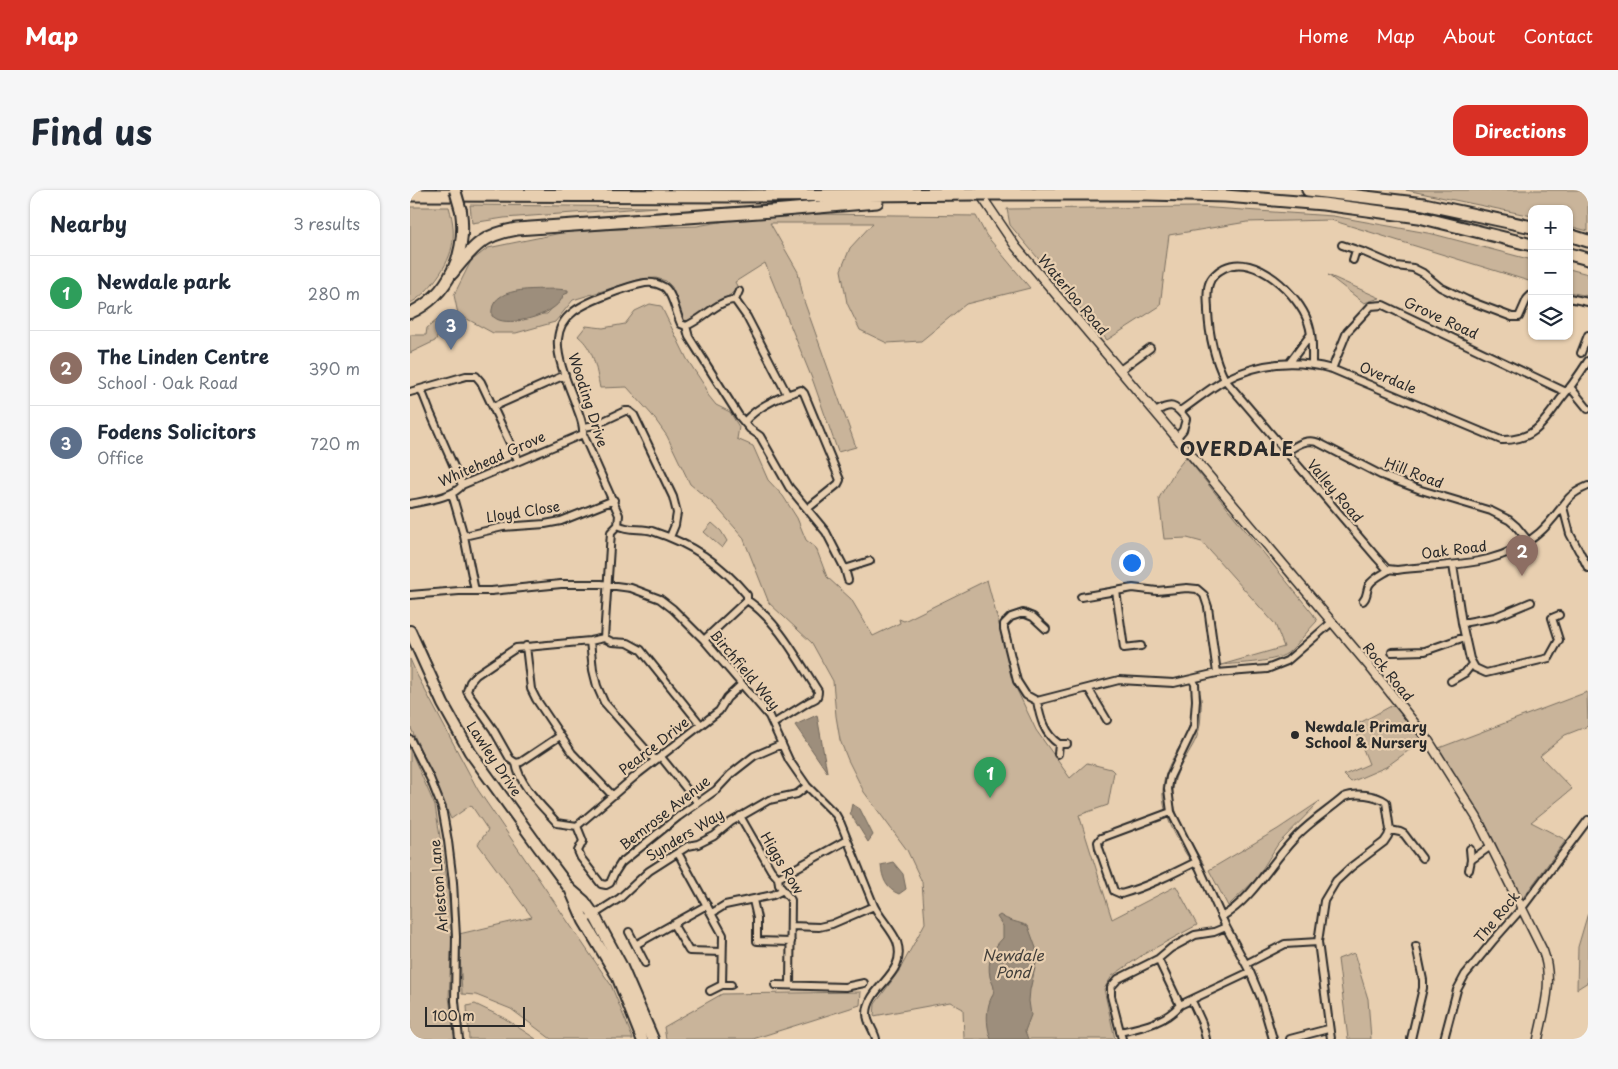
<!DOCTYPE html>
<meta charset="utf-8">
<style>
body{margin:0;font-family:"Playpen Sans",sans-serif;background:#f6f6f7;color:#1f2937}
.controls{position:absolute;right:15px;top:15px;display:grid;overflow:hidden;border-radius:10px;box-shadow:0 1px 4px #0004}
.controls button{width:45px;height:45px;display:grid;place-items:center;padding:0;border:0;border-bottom:1px solid #e0e1e3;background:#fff;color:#1f2937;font:25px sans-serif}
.scale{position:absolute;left:15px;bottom:12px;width:100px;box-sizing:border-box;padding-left:5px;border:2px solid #2b2b2b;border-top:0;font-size:14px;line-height:18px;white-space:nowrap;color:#2b2b2b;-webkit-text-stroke:4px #e8cfb0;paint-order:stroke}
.you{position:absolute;left:721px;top:372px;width:18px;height:18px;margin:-12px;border:4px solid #fff;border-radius:50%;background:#1a73e8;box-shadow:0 0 0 8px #1a73e833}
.badge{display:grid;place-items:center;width:32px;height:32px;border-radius:50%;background:#d93025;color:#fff;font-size:16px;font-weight:700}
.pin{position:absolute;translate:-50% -41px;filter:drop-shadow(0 1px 2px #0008)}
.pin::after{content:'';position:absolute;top:26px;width:18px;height:15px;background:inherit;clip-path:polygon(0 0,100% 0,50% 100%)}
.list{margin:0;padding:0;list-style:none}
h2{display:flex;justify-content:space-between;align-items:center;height:65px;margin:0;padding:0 20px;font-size:21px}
h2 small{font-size:16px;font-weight:400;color:#747a83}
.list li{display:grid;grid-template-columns:32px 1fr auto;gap:15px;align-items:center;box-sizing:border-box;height:75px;padding:0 20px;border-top:1px solid #e0e1e3}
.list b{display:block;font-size:19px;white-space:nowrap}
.list p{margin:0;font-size:16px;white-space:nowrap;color:#747a83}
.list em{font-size:16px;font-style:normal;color:#747a83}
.icon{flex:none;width:28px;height:28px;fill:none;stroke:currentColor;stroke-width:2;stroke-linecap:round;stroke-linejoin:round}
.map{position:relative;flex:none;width:1178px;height:849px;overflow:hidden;border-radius:15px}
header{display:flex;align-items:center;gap:30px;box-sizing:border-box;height:70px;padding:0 25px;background:#d93025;color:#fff}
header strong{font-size:24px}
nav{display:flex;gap:28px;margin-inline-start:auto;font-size:18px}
.intro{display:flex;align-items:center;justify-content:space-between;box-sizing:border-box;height:120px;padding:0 30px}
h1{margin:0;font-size:35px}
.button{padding:12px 22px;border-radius:15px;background:#d93025;color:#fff;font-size:18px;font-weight:700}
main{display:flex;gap:30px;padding:0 30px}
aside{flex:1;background:#fff;border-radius:15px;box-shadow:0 1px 4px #0004}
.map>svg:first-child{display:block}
</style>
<header>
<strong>Map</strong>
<nav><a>Home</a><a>Map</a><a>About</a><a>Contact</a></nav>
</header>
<div class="intro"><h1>Find us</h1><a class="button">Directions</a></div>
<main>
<aside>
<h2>Nearby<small>3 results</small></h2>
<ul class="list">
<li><span class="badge" style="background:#2e9e5b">1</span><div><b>Newdale park</b><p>Park</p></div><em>280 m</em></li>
<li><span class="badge" style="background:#8d6e63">2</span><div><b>The Linden Centre</b><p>School · Oak Road</p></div><em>390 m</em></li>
<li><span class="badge" style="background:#5c6f8a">3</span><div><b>Fodens Solicitors</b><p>Office</p></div><em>720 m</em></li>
</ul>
</aside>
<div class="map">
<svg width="1178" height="849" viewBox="0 0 1178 849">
<rect width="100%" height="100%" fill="#e8cfb0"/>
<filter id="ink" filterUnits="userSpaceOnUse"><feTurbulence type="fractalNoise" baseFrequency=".02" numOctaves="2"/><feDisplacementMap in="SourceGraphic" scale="10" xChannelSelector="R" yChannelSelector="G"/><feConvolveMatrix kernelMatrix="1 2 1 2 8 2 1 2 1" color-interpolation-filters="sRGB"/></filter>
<g filter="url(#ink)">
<!-- green -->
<path fill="#c9b49a" stroke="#7a7062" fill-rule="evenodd" d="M996 0H1168L1178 4V41L1159 36V19H1122V26Z
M60 15 247 17 94 28 62 33Z
M0 17H39C48 47 43 68 23 93 17 100 9 109 0 113Z
M788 17 923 26 1023 44 1122 70V92L921 30 837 32 759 45 750 116 697 150 600 35 597 19Z
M407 24 566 26 576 45 620 98 556 114 511 151 477 153 450 140 437 113 431 80 440 58 463 33H360L388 82 394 111 446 257 428 262 403 191 355 73 325 92 328 98 320 105 275 133 262 97 256 91 246 88 231 89 163 110 145 132 106 143H83L48 124 44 105 61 71 78 58 161 41 287 36 338 27ZM146 99 143 117 137 124H132Z
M1159 79 1178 84V106L1159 102Z
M918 85 970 108 954 113Z
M240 114 251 116 277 169 296 198 298 205 306 215 320 222 329 237 327 249 343 256 358 290 373 306 387 328 396 350 406 358 417 387 441 409 463 446 490 433 489 429 494 431 577 390 606 498 626 540 660 588 677 573 701 579 704 582 698 615 669 625 702 729 766 696 787 735 734 764 702 786 694 799 705 849H554L553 819 540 812 464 826 465 814 489 781 515 733 512 692 497 660 454 602 438 570 430 550 426 526 423 491 402 453 359 413 333 347 304 314 280 294 257 246 242 225 217 197 190 198C186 178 184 159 168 146L176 136 193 138 215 134 225 121Z
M31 127 38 134 30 142 25 151 0 163V145H16L17 138Z
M776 267 903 424 907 431C897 441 890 452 880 461 868 473 828 473 811 475L874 457 865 434 792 352 777 348 754 349 749 308 765 281Z
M302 333 311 341 317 351 312 358 294 342Z
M0 469 7 485 68 600 201 795 223 849H141L101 819 66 805 52 804 49 744 122 727 68 654 78 640 61 615 41 629 0 536Z
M785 494C791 503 792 509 791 519 791 530 790 540 786 549 777 568 762 583 763 605 764 630 783 654 794 675L790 679C778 671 773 658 766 646 751 617 747 596 764 566 769 557 776 547 779 536 783 522 780 508 785 494Z
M1177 502 1178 536 1155 545 1130 566 1162 599 1121 632 1156 650 1112 709 1085 653 1029 558Z
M983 515 1013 550 976 577 941 592 934 585 959 574 944 536Z
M0 559 25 616 37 689 42 746 39 807 45 849H0Z
M910 611 868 654 846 689 818 716 799 680 868 639Z
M1178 723V792L1167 799 1168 757Z
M944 763 958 809 961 849H938L928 769Z
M451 802 450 815 343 849H256L254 837 312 804Z
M65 814 94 828 126 849H59L57 816Z"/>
<!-- water -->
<path fill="#9d8e7b" stroke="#6f665b" d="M146 99 158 100V103L153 105C150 123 105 136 89 130 86 129 84 127 82 126 78 95 127 100 146 99Z
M407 525 417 582 385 535Z
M442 614 450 619 463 645 458 652 440 623Z
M483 672 493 684 496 699 489 704C476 699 472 688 471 675Z
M590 725C598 731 609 732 618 736L626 758 627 769 620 800 619 811 621 825 615 841 618 849H581C577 838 576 825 579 814 580 809 584 804 584 799 584 795 581 791 580 787 577 771 582 759 593 748V736L587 727Z"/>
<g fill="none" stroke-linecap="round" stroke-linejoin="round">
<!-- minor casing -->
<g stroke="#2b2b2b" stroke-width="10">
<path id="minor" d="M932 55 956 63 986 76 1003 78 1013 83 1030 97 1057 110 1102 127H1109L1117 109 1122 104
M943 70 946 60
M1159 108 1178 112
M325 110 329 101
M276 136 279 147 329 226 340 239 350 246 379 297 416 342 435 379 438 390
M276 136C292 130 310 109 325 110L337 127 377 204
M1171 163 1178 145
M880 172 901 144
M902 173C902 160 903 145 898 132 889 105 845 62 814 78 808 81 801 87 799 94 796 102 798 112 798 121 799 146 804 168 815 190L967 368 977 379 987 380C1038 373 1088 379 1129 343 1141 333 1149 320 1159 308 1164 302 1171 299 1178 296
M922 179 937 142 961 116 973 115 1156 202
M710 180 740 158
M1160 197 1178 219
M11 199 20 222 52 295
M0 202 56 186H66L71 192 108 270
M83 217 155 185
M770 221C785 211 800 198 815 190 849 172 885 169 922 179L1091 250C1123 251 1133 234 1150 210 1160 198 1169 185 1178 171
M745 222C761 213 765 214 776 229L773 240 766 248
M334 232C348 216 371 206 391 200L394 203 430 290 428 294 397 319
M174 237 185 235 215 221H219L224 225 263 307 267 323 265 335 260 347
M876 262C887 255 896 248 909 253L971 285 1011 300 1081 321 1099 330 1106 336 1119 352
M42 304 54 346 65 401
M0 314C14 311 45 307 52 295L173 244
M1153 317 1160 344 1169 361
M208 335C218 341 231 338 242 341 282 354 310 373 337 405V410C368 431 388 470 408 501 408 508 406 509 400 511L363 534
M54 346 93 337 135 334 151 331 204 310
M1171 364 1178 378
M1043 375 1052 433 1060 469 1065 478 1076 483 1139 468 1149 450 1142 428 1149 425
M435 379 460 371
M706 401 714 458 731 456
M0 405 49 401H81L151 394H191L221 398 250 409 263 419 294 450 359 526 379 570 397 596 426 625 431 634 464 716C470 728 483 741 487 752 498 785 457 796 457 824 457 833 464 840 466 849
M671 407 723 398 747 401 777 398 787 399 794 405 798 417 807 483
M953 411C958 406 956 401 959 395 962 389 973 384 979 380
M1052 433 1085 427 1121 412
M636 439 623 427 613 423 601 427 594 434V439L607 491 616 505 627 511 709 490 764 493 807 483 857 479 877 471 922 432
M194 448 201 342 208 335 209 325 173 244C174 234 170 227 167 218 160 199 146 169 148 149 149 138 154 129 162 123 174 112 218 96 235 93 241 92 249 94 254 97 263 103 266 124 271 134L276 136
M294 450 337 410
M180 451 183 480 187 496 194 512 245 570
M116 456 121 499 126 509 162 563 202 605
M982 462 1015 461 1055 447
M782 489 785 494 786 510 784 537 760 587 758 599 761 622 790 679 816 737 840 782 851 808 863 849
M1041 491 1055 483 1062 474
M678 498 697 530
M627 511C630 528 634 544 649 554
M0 549 20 588 32 618 38 651 43 692 46 747 45 811 49 849
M648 564 649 554H657
M251 567 287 612
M106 573 111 572 150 546
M761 622 691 648 688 652 689 658 704 701 711 704C736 697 762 684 786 672
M330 626 361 680 368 688 369 695 381 710 380 795
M167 636 147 633C132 616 109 595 106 573L100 569 83 539 59 505 57 501 60 492 66 485 106 458 180 451 194 448 202 452 218 453 231 460 291 535
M167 636 173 651 168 661 171 668 191 694 196 695 200 693 204 684 211 673 268 627 306 600 321 584 344 566 372 554
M167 636 229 583 309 521 317 508 332 494
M980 640 990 642 994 644 1012 668
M268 663 313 745 312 795 300 801
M1061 670 1081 656
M1059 680 1061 670 1060 659
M368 688 437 650
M343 710 347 728V751L381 752
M302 723 315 715 363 705 373 700
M813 726C843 708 860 674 884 649 898 633 918 621 934 607 946 602 966 605 976 612L980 640 978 646 974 652 941 677 926 691 914 711 908 752 921 849
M174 731 210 708 239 681 278 656 288 654 304 646 321 632 359 610 387 604 397 596
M263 734 279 761 312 762
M381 736 409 737 422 734 464 716
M219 742 235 773
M227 754 297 715
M748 769 770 815
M836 774 875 754 908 752
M312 795H321
M365 795 435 797 454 793
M782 811 792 833 796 849
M710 842C732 837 755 833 770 815L840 782
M712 849 701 806V797L708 789 748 769 761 758 785 745 804 742 816 737
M880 849 918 839
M1001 849 1013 798V790L1006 756
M1034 849 1047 800 1055 785 1082 752 1112 718 1178 630"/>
</g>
<!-- tertiary casing -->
<g stroke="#2b2b2b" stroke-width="11">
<path id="tertiary" d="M568 1 606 57 959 476 1018 550 1067 628 1133 761C1144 790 1134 820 1128 849"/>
</g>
<!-- primary casing -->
<g stroke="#2b2b2b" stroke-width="14">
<path id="primary" d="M0 123C39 105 57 63 51 21
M0 441 33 514 60 562 128 656 160 699 174 711 184 725 211 775 243 849
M161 701 174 731 207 786 232 849"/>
</g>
<!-- motorway casing -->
<g stroke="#2b2b2b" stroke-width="15">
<path id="motorway" d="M898 0 1014 14 1122 37
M576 4H738L815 6 913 14 1009 27 1122 55
M0 5 332 6 566 4
M1159 45 1178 51
M1159 64 1178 69
M42 83C64 56 72 45 107 39L362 21 467 12"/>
</g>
<!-- minor -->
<use href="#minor" stroke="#e8cfb0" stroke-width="6"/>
<!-- tertiary -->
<use href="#tertiary" stroke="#e8cfb0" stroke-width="8"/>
<!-- primary -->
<use href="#primary" stroke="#e8cfb0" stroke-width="10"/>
<!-- motorway -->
<use href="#motorway" stroke="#e8cfb0" stroke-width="11"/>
<!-- primary-bridge casing -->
<g stroke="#2b2b2b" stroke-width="14" stroke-linecap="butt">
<path id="primary-bridge" d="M45 0 51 21"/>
</g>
<!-- motorway-bridge casing -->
<g stroke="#2b2b2b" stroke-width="15" stroke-linecap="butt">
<path id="motorway-bridge" d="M566 4H576"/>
</g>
<!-- primary-bridge -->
<use href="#primary-bridge" stroke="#e8cfb0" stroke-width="10"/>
<!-- motorway-bridge -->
<use href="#motorway-bridge" stroke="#e8cfb0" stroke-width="11"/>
</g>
</g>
<!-- markers -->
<circle fill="#2b2b2b" stroke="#e8cfb0" stroke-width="2" cx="885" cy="545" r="5"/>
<g text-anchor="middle" stroke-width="4.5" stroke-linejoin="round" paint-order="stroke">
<!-- street labels -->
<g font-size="14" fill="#2b2b2b" stroke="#e8cfb0">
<text transform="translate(663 105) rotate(50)" y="5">Waterloo Road</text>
<text transform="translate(1031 128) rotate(25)" y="5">Grove Road</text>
<text transform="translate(978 188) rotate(23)" y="5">Overdale</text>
<text transform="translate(178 210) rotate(72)" y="5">Wooding Drive</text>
<text transform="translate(82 269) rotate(-24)" y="5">Whitehead Grove</text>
<text transform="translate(1004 283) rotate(21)" y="5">Hill Road</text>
<text transform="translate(925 301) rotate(50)" y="5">Valley Road</text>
<text transform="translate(113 322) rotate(-9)" y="5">Lloyd Close</text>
<text transform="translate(1044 360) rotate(-7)" y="5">Oak Road</text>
<text transform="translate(335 480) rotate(50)" y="5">Birchfield Way</text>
<text transform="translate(978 482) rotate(51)" y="5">Rock Road</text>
<text transform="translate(244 556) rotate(-38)" y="5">Pearce Drive</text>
<text transform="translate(84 569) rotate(56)" y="5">Lawley Drive</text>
<text transform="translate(255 623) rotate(-38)" y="5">Bemrose Avenue</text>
<text transform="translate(275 645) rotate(-31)" y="5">Synders Way</text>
<text transform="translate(372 673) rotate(59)" y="5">Higgs Row</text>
<text transform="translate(29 696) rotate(-95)" y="5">Arleston Lane</text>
<text transform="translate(1087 727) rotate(-50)" y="5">The Rock</text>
</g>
<!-- poi labels -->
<g font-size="14" font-weight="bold" fill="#2b2b2b" stroke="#e8cfb0" text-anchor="start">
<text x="895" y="542">Newdale Primary<tspan x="895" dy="16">School &amp; Nursery</tspan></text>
</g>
<!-- water labels -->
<g font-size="15" font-style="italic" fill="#423f3b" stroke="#e8cfb0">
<text x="603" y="771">Newdale<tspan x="603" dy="17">Pond</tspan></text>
</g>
<!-- district labels -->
<g font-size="19" font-weight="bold" letter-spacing="1" fill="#2b2b2b" stroke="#e8cfb0">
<text x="827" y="266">OVERDALE</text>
</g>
</g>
</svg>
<div class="controls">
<button>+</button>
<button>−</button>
<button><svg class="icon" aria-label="layers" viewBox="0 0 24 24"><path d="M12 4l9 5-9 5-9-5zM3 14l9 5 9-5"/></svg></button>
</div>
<div class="scale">100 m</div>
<div class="you"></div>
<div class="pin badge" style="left:580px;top:608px;background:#2e9e5b">1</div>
<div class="pin badge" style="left:1112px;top:386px;background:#8d6e63">2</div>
<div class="pin badge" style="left:41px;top:160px;background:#5c6f8a">3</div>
</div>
</main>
